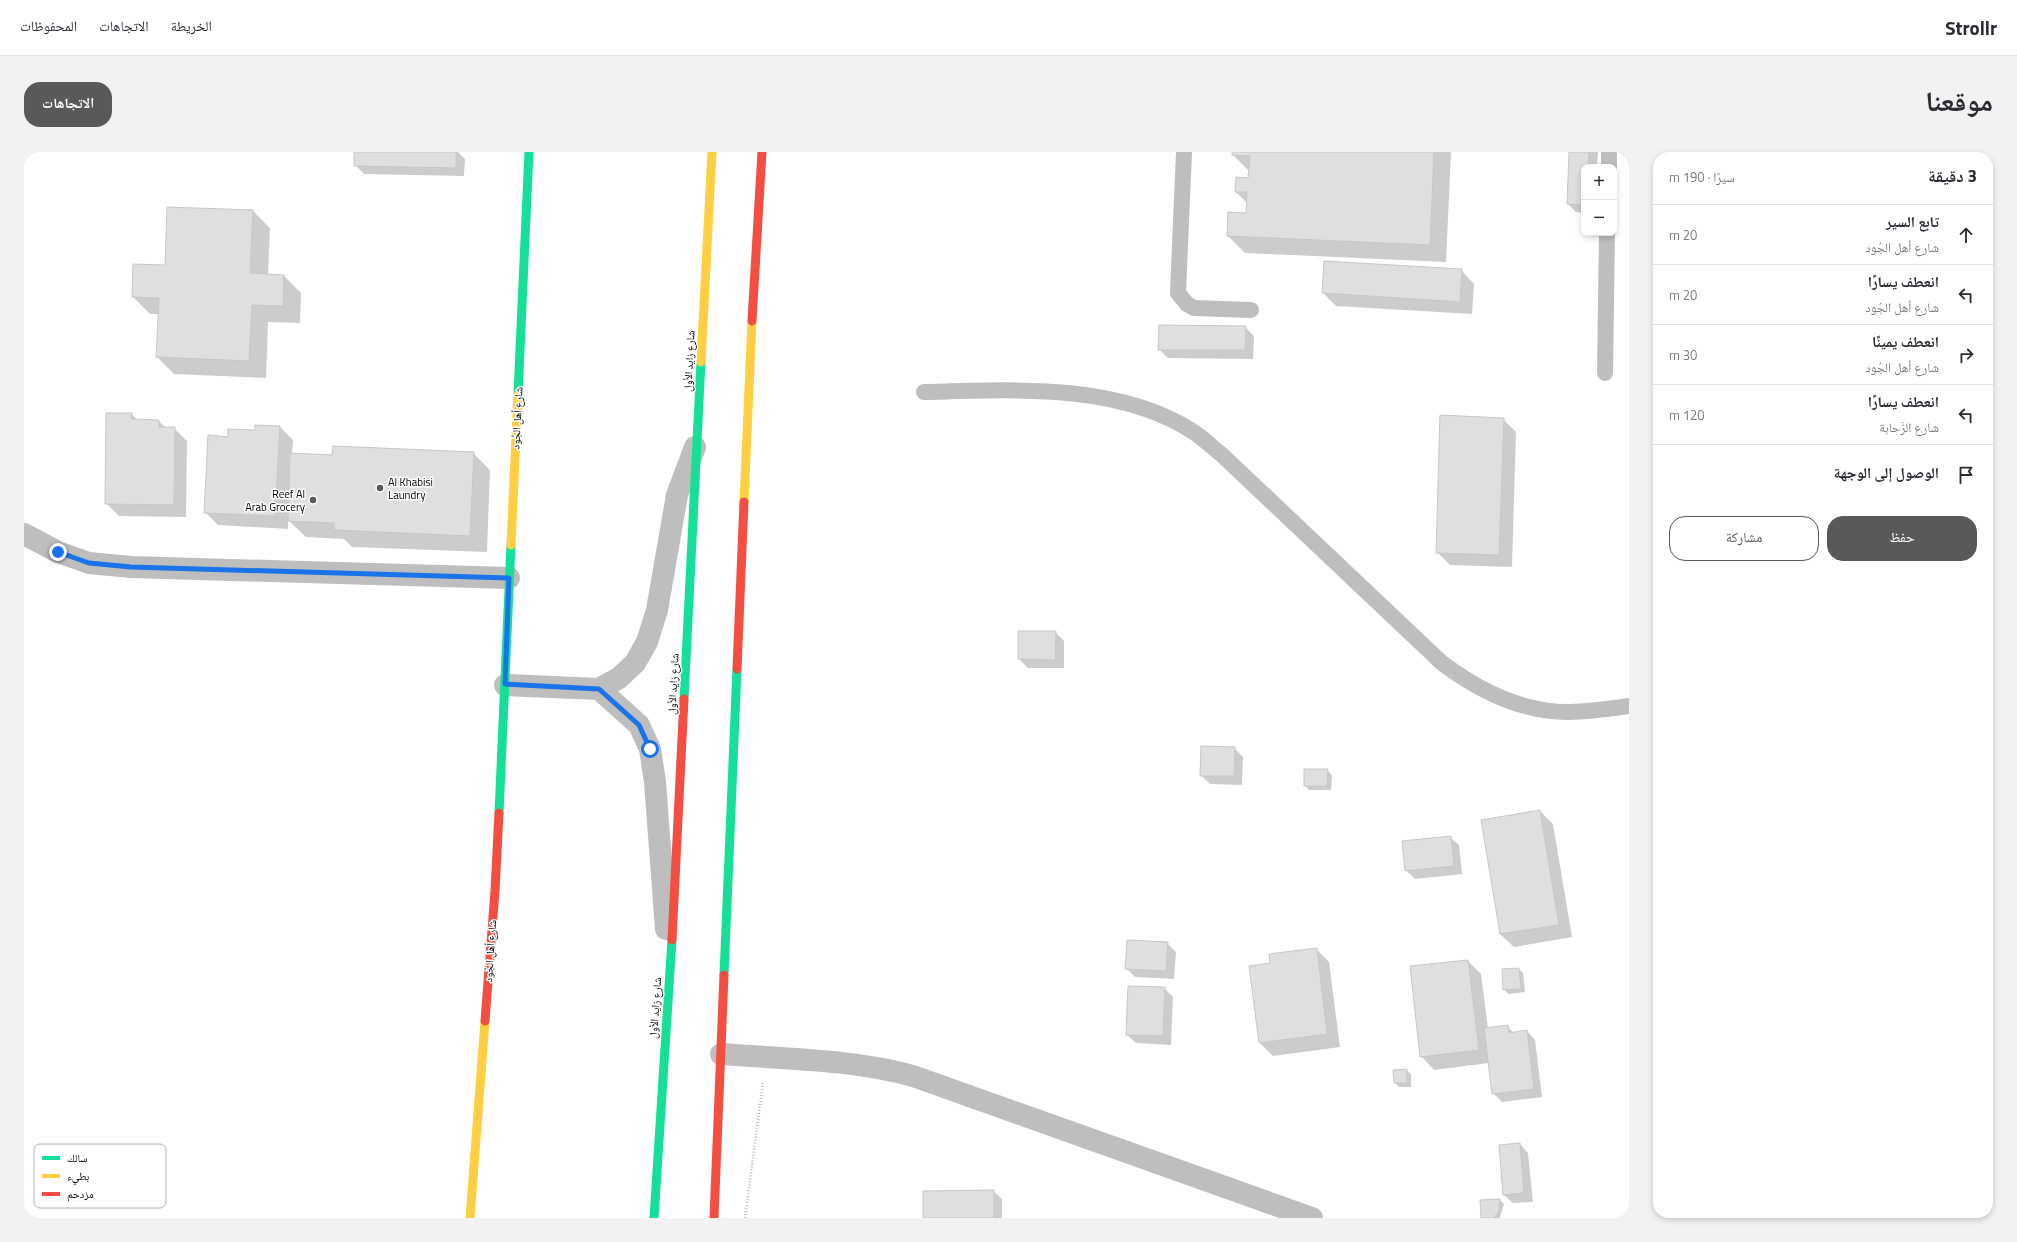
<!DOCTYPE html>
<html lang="ar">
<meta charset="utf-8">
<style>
body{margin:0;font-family:"Titillium Web","Noto Naskh Arabic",sans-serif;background:#f2f2f3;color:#2b2b33;direction:rtl}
.controls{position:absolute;right:12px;top:12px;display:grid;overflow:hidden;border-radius:8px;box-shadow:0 2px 6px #0003}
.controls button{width:36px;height:36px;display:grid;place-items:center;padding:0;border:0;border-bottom:1px solid #e1e1e2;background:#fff;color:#2b2b33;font:20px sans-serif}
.stop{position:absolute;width:12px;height:12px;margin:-9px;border:3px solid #1a73e8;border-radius:50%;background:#fff}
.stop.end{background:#1a73e8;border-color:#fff;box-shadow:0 1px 4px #0008}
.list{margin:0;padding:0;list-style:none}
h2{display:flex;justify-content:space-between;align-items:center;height:52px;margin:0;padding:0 16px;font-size:17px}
h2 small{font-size:13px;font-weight:400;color:#7c7c81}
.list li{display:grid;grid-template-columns:26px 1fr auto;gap:12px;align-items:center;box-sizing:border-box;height:60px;padding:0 16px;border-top:1px solid #e1e1e2}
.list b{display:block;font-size:15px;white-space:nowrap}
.list p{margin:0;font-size:13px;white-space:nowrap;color:#7c7c81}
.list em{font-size:13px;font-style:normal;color:#7c7c81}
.actions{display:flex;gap:8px;padding:12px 16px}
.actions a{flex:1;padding:9px 0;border:1px solid #595959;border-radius:16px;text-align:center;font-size:14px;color:#595959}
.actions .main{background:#595959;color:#fff}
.icon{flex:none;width:22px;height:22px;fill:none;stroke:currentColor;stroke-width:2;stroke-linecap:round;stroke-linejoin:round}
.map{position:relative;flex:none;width:1605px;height:1066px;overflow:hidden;direction:ltr;border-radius:16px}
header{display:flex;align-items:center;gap:24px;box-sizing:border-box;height:56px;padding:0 20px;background:#fff;border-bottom:1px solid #e1e1e2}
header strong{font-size:19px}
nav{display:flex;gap:22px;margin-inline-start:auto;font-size:14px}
.intro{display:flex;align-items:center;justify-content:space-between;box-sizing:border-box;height:96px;padding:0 24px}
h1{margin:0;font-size:28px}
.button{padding:10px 18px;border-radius:16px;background:#595959;color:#fff;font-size:14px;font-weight:700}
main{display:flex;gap:24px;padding:0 24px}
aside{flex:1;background:#fff;border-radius:16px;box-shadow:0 2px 6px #0003}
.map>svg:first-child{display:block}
</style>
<header>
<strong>Strollr</strong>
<nav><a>الخريطة</a><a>الاتجاهات</a><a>المحفوظات</a></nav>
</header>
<div class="intro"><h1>موقعنا</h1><a class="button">الاتجاهات</a></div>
<main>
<aside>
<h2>3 دقيقة<small>سيرًا · 190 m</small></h2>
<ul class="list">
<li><svg class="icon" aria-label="ahead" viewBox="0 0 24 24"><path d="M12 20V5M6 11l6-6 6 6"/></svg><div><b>تابع السير</b><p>شارع أهل الجُود</p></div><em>20 m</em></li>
<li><svg class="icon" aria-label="left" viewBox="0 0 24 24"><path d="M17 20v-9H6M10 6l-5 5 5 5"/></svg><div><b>انعطف يسارًا</b><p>شارع أهل الجُود</p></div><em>20 m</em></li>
<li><svg class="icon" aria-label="right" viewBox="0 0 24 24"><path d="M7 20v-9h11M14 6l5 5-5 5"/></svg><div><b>انعطف يمينًا</b><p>شارع أهل الجُود</p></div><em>30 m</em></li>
<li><svg class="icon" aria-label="left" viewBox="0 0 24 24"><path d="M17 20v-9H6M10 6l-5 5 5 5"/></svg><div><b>انعطف يسارًا</b><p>شارع الرَّحابة</p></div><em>120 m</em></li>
<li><svg class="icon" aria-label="arrive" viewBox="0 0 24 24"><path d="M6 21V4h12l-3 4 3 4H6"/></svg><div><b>الوصول إلى الوجهة</b></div></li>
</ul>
<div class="actions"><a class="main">حفظ</a><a>مشاركة</a></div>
</aside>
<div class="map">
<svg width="1605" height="1066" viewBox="0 0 1605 1066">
<rect width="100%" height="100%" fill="#fff"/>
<!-- shadow -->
<path fill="#0003" d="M331 0H434L441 7 440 24 340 22 331 13Z
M1209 0H1426L1427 1 1422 110 1221 101 1204 84 1223 62V51L1212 40 1225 27 1226 20 1209 3Z
M1546 0H1574L1573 15H1560V61L1552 60 1544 52Z
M229 59 246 76 244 123 260 124 277 141 276 171 244 170 242 226 150 222 133 205 135 162H126L109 145 142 114Z
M1437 118 1450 132 1448 162 1312 154 1299 141Z
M1221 175 1230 184 1229 207 1144 206 1135 197Z
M107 262 114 268 135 269 142 276H150L163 289 162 365 95 364 82 351Z
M1479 267 1492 280 1488 415 1426 413 1413 400Z
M232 274 256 275 269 288 268 302 309 304 449 301 466 318 463 400 328 395 320 387 282 385 264 368V377L194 373 181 360 205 286 232 279Z
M1031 480 1040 489V516H1004L995 507Z
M1210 596 1219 605 1218 633 1186 632 1177 623Z
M1303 618 1308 623 1307 638H1285L1281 634Z
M1516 659 1529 672 1548 785 1490 795 1476 782Z
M1426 685 1435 693 1438 722 1391 727 1382 718Z
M1143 791 1152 800 1150 827 1111 825 1102 816Z
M1292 797 1305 810 1316 895 1249 904 1236 891 1247 812Z
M1444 809 1457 822 1464 877 1483 874 1490 881 1503 879 1511 888 1518 945 1478 950 1469 941 1465 911 1410 918 1397 904Z
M1495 817 1499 821 1501 840 1484 842 1480 837 1479 818Z
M1140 836 1149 845 1147 893 1112 891 1103 883Z
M1382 918 1387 922V935H1375L1371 931 1370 919Z
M1496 992 1504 1001 1509 1050 1489 1051 1480 1043Z
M969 1039 978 1047V1066H900Z
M1476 1048 1480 1052 1476 1066H1458Z"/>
<!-- building -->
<path fill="#dfdfdf" stroke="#c7c7c7" d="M330 0H432V16L330 14Z
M1208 0H1410L1406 93 1203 84 1204 60 1222 61 1223 40H1211L1212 25 1224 26 1226 4 1208 3Z
M1545 0H1565L1564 15H1560V53L1543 52Z
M143 55 229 58 226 121 260 123 259 154 228 153 225 209 132 205 135 146 108 145 109 112 141 113Z
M1300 109 1438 117 1436 150 1298 141Z
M1135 173 1222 174 1221 198H1134Z
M82 261H108L107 267 135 268V275H151L150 353 81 352Z
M1416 263 1480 266 1475 403 1412 401Z
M231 273 256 274 251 364 180 361 184 283 204 285V277L231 278Z
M309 294 450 300 446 384 310 378V371L264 369 266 301 308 303Z
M994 479H1032L1031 508 994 507Z
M1177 594 1211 595 1210 624H1176Z
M1280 617H1304L1303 634H1280Z
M1516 658 1535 773 1476 782 1457 668Z
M1427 684 1430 714 1381 719 1378 689Z
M1103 788 1144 790 1142 819 1101 817Z
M1293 796 1303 882 1235 891 1225 814 1246 811 1245 802Z
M1444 808 1455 898 1396 905 1386 814Z
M1495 816 1497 837 1479 838 1478 817Z
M1104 834 1141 835 1139 884 1102 883Z
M1484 873 1485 881 1503 878 1510 937 1468 942 1460 876Z
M1383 917V931H1370L1369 918Z
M1496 991 1500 1041 1479 1043 1475 993Z
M970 1038V1066H899V1039Z
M1476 1047 1475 1058 1470 1066H1457L1456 1048Z"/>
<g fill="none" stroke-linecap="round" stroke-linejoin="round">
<!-- path -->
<path stroke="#b9b9b9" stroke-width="2.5" stroke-dasharray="1 2" stroke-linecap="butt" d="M721 1066 739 930"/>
<!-- lane -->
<path stroke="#bebebe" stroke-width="16" d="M1160 0 1154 141 1163 152 1170 156 1227 158
M1585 15V0
M1581 221 1583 81
M900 240C986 238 1095 230 1171 281 1180 287 1188 295 1197 302L1418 511C1454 538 1498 560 1544 560 1565 560 1585 557 1605 554"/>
<!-- street -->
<path stroke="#bebebe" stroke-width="22" d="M0 382 34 400 65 411 107 415 485 426
M481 533 575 537 595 526 611 511 623 490 633 458 653 343 671 295
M575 537 615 573 626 597 631 630 642 777
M697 902C761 907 827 907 889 924L1288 1066"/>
<!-- fast -->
<path stroke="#16e098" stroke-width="9" d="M494 242 505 0
M660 547 677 210
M475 661 487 393
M700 823 713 517
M630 1066 648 788"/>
<!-- slow -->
<path stroke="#ffcf43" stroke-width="9" d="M677 210 688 0
M720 350 728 169
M487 393 494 242
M446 1066 461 869"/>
<!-- jam -->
<path stroke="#f24e42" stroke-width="9" d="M728 169 738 0
M713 517 720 350
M648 788 660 547
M461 869 471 739 475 661
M690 1066 700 823"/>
</g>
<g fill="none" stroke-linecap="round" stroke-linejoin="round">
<!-- route -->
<path stroke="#1a73e8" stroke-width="5" d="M34 400 65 411 107 415 485 426 481 532 575 537 615 573 626 597"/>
</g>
<!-- markers -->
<g fill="#595959" stroke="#fff" stroke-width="1.5">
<circle cx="356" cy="336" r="4"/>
<circle cx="289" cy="348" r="4"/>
</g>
<g text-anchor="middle" stroke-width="3" stroke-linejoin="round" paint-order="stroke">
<!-- street labels -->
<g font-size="11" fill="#000" stroke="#fff">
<text transform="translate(665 209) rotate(-87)" y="4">شارع زايد الأول</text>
<text transform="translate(493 266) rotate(-87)" y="4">شارع أهل الجُود</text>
<text transform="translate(649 532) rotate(-87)" y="4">شارع زايد الأول</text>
<text transform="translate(466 799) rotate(-86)" y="4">شارع أهل الجُود</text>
<text transform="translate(631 856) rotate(-86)" y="4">شارع زايد الأول</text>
</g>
<!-- poi labels -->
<g font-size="11" fill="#000" stroke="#fff" text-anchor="start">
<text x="364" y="334">Al Khabisi<tspan x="364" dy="13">Laundry</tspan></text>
<text x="281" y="346" text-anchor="end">Reef Al<tspan x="281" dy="13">Arab Grocery</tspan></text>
</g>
</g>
<!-- legend -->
<rect x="10" y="992" width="132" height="64" rx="6" fill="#fff" stroke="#b2b2b2" stroke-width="1"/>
<rect x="18" y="1004" width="18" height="4" fill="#16e098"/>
<rect x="18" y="1022" width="18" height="4" fill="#ffcf43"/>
<rect x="18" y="1040" width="18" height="4" fill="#f24e42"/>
<g font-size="11" fill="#000">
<text x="43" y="1010">سالك</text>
<text x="43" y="1028">بطيء</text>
<text x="43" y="1046">مزدحم</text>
</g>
</svg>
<div class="controls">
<button>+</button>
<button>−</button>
</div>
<div class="stop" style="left:626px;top:597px"></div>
<div class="stop end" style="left:34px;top:400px"></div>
</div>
</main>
